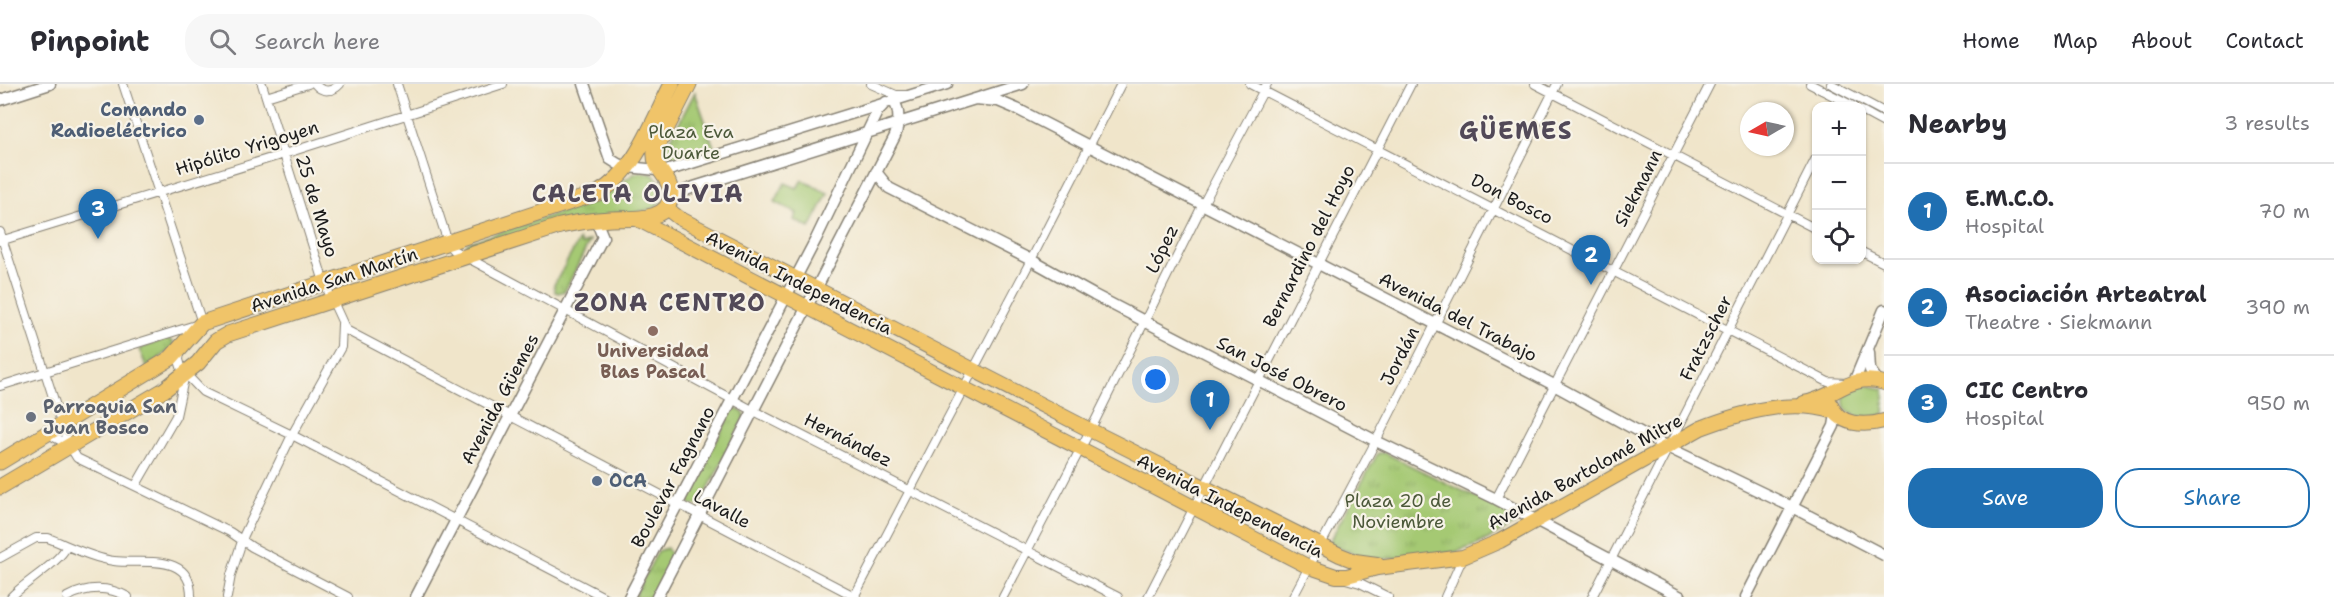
<!DOCTYPE html>
<meta charset="utf-8">
<style>
body{margin:0;font-family:"Shantell Sans",sans-serif;background:#f7f7f7;color:#2b2b33}
.controls{position:absolute;right:18px;top:18px;display:grid;overflow:hidden;border-radius:12px;box-shadow:0 2px 4px #0004}
.controls button{width:54px;height:54px;display:grid;place-items:center;padding:0;border:0;border-bottom:2px solid #e1e1e2;background:#fff;color:#2b2b33;font:30px sans-serif}
.compass{position:absolute;left:1740px;top:18px;width:54px;height:54px;border-radius:50%;background:#fff;box-shadow:0 2px 4px #0004;rotate:261deg}
.you{position:absolute;left:1156px;top:296px;width:21px;height:21px;margin:-15px;border:4px solid #fff;border-radius:50%;background:#1a73e8;box-shadow:0 0 0 9px #1a73e833}
.badge{display:grid;place-items:center;width:39px;height:39px;border-radius:50%;background:#1f6fb2;color:#fff;font-size:20px;font-weight:700}
.pin{position:absolute;translate:-50% -50px;filter:drop-shadow(0 2px 3px #0008)}
.pin::after{content:'';position:absolute;top:32px;width:21px;height:18px;background:inherit;clip-path:polygon(0 0,100% 0,50% 100%)}
.list{margin:0;padding:0;list-style:none}
h2{display:flex;justify-content:space-between;align-items:center;height:78px;margin:0;padding:0 24px;font-size:26px}
h2 small{font-size:20px;font-weight:400;color:#7c7c81}
.list li{display:grid;grid-template-columns:39px 1fr auto;gap:18px;align-items:center;box-sizing:border-box;height:96px;padding:0 24px;border-top:2px solid #e1e1e2}
.list b{display:block;font-size:22px;white-space:nowrap}
.list p{margin:0;font-size:20px;white-space:nowrap;color:#7c7c81}
.list em{font-size:20px;font-style:normal;color:#7c7c81}
.actions{display:flex;gap:12px;padding:18px 24px}
.actions a{flex:1;padding:14px 0;border:2px solid #1f6fb2;border-radius:24px;text-align:center;font-size:21px;color:#1f6fb2}
.actions .main{background:#1f6fb2;color:#fff}
.icon{flex:none;width:33px;height:33px;fill:none;stroke:currentColor;stroke-width:2;stroke-linecap:round;stroke-linejoin:round}
.map{position:relative;flex:none;width:1884px;height:513px;overflow:hidden}
header{display:flex;align-items:center;gap:36px;box-sizing:border-box;height:84px;padding:0 30px;background:#fff;border-bottom:2px solid #e1e1e2}
header strong{font-size:28px}
nav{display:flex;gap:33px;margin-inline-start:auto;font-size:21px}
.search{width:420px;height:54px;background:#f7f7f7;display:flex;align-items:center;gap:15px;box-sizing:border-box;padding:0 21px;border-radius:24px;color:#7c7c81;font-size:22px}
main{display:flex}
aside{flex:1;background:#fff}
.map>svg:first-child{display:block}
</style>
<header>
<strong>Pinpoint</strong>
<div class="search"><svg class="icon" aria-label="search" viewBox="0 0 24 24"><circle cx="10" cy="10" r="6"/><path d="M15 15l6 6"/></svg>Search here</div>
<nav><a>Home</a><a>Map</a><a>About</a><a>Contact</a></nav>
</header>
<main>
<div class="map">
<svg width="1884" height="513" viewBox="0 0 1884 513">
<defs>
<pattern id="park-tufts" width="24" height="20" patternUnits="userSpaceOnUse" patternTransform="scale(1.5)"><rect width="24" height="20" fill="#a5c973"/><path d="M3 7l-1-3M5 7V3M7 7l1-3M15 17l-1-3M17 17v-4M19 17l1-3" fill="none" stroke="#8dac63"/></pattern>
</defs>
<rect width="100%" height="100%" fill="#f7f3e8"/>
<filter id="ink" filterUnits="userSpaceOnUse"><feTurbulence type="fractalNoise" baseFrequency=".0167" numOctaves="2"/><feDisplacementMap in="SourceGraphic" scale="12" xChannelSelector="R" yChannelSelector="G"/><feConvolveMatrix kernelMatrix="1 2 1 2 8 2 1 2 1" color-interpolation-filters="sRGB"/></filter>
<filter id="wash" filterUnits="userSpaceOnUse"><feTurbulence type="fractalNoise" baseFrequency=".008" numOctaves="4" result="noise"/><feDisplacementMap in="SourceGraphic" scale="24" xChannelSelector="R" yChannelSelector="G"/><feGaussianBlur stdDeviation="1.35" result="paint"/><feColorMatrix in="noise" values="0 0 0 0 0 0 0 0 0 0 0 0 0 0 0 0 0 1.4 0 .05"/><feComposite in="paint" operator="in"/></filter>
<g filter="url(#wash)">
<rect width="100%" height="100%" fill="#f0e5ca"/>
<!-- grass -->
<path fill="#a5c973" stroke="#607248" stroke-width="1.5" d="M802 96 828 109 810 144 794 136 797 129 775 118 785 99 797 104Z
M1861 300 1884 305V330C1869 336 1840 335 1844 312L1851 305Z"/>
<!-- park -->
<path fill="url(#park-tufts)" stroke="#607248" stroke-width="1.5" d="M695 8 717 72 658 85 663 70Z
M640 88 652 90 662 99V114L655 124 468 167 466 164 467 159 598 116 634 90Z
M579 156 581 161 590 156 565 207 558 209 555 208 554 201Z
M167 254 173 258 174 262 147 284 139 265Z
M734 324 743 328 745 332 742 338 702 417 698 421H691L686 412Z
M1378 369H1385L1508 429 1516 438 1514 441 1477 461 1455 468 1415 474 1369 475 1328 460Z
M667 464 672 474 652 513H634L658 467Z"/>
</g>
<g filter="url(#ink)">
<g fill="none" stroke-linecap="round" stroke-linejoin="round">
<!-- minor casing -->
<g stroke="#868073" stroke-width="10">
<path id="minor" d="M262 0 324 198 346 246 856 513
M315 0C322 9 333 8 340 0
M397 0 442 140 449 161 453 166 754 327 1118 513
M871 0 896 11H906
M1250 0 1828 298 1846 299
M1535 0 1816 145
M1810 0 1853 22
M1831 0 1884 28
M266 13 308 0
M1862 27 1884 39
M0 148 62 341 69 361 77 374 230 448 252 463 348 513
M0 157 284 70 503 0
M1862 168 1884 179
M180 267 179 276 182 286 203 308 292 351 604 513
M0 302 202 239 123 0
M45 352H52L69 361
M136 401 176 332 185 290
M1496 415 1710 0
M0 474 36 454H48C69 462 92 474 114 477 143 481 192 467 191 513
M1342 494 1360 499 1388 513
M11 513C26 497 58 480 67 462
M67 513C88 502 108 502 128 513
M227 513 231 491 244 451 292 351 341 263 342 240
M854 513 1031 176 1121 0
M1003 513 1095 337 1202 122 1267 0
M1148 513 1411 0
M1293 513 1376 357 1557 0
M1445 513 1463 473
M1592 513 1816 74"/>
</g>
<!-- tertiary casing -->
<g stroke="#868073" stroke-width="13">
<path id="tertiary" d="M584 0 610 75 618 80 628 83 666 87 947 0
M975 15 998 17 1017 25 1554 301 1667 363 1792 423 1884 471
M0 16 50 0
M876 88 889 104 1031 176 1094 211 1376 357 1496 415 1681 513
M670 119 682 108 694 103 1023 0
M1869 268 1870 286 1878 297
M1854 298 1884 226
M416 513 603 153 598 141 590 137
M629 513 816 155 877 28 886 18
M657 513 895 52C899 40 901 27 893 16
M1746 513 1834 342 1836 330"/>
</g>
<!-- primary casing -->
<g stroke="#868073" stroke-width="16">
<path id="primary" d="M668 122 670 127 679 134 1090 346 1340 471 1355 477 1377 480
M637 135 1307 482 1336 492H1347L1377 484 1463 473 1500 457 1701 344C1743 328 1790 314 1835 328
M1804 319C1835 314 1850 288 1884 299
M1831 320C1838 342 1865 342 1884 337"/>
</g>
<!-- trunk casing -->
<g stroke="#868073" stroke-width="17">
<path id="trunk" d="M0 378 171 274 202 239 598 109C637 87 652 38 672 0
M0 403 164 306 198 279 216 257 228 250 560 142C577 138 594 136 611 135 631 134 671 139 671 109 670 91 653 87 655 67L689 0"/>
</g>
<!-- minor -->
<use href="#minor" stroke="#fff" stroke-width="8"/>
<!-- tertiary -->
<use href="#tertiary" stroke="#fff" stroke-width="10"/>
<!-- primary -->
<use href="#primary" stroke="#f0c469" stroke-width="14"/>
<!-- trunk -->
<use href="#trunk" stroke="#f0c469" stroke-width="15"/>
</g>
</g>
<!-- markers -->
<g fill="#5c6f8a" stroke="#f7f3e8" stroke-width="2">
<circle cx="199" cy="36" r="6"/>
<circle cx="597" cy="397" r="6"/>
</g>
<circle fill="#8d6e63" stroke="#f7f3e8" stroke-width="2" cx="653" cy="247" r="6"/>
<circle fill="#6b7280" stroke="#f7f3e8" stroke-width="2" cx="31" cy="333" r="6"/>
<g text-anchor="middle" stroke-width="4.5" stroke-linejoin="round" paint-order="stroke">
<!-- service labels -->
<g font-size="18" font-weight="bold" fill="#4e5e75" stroke="#f7f3e8" text-anchor="end">
<text x="187" y="32">Comando<tspan x="187" dy="21">Radioeléctrico</tspan></text>
<text x="609" y="403" text-anchor="start">OCA</text>
</g>
<!-- park labels -->
<g font-size="18" fill="#4c593a" stroke="#f7f3e8">
<text x="691" y="54">Plaza Eva<tspan x="691" dy="21">Duarte</tspan></text>
<text x="1398" y="423">Plaza 20 de<tspan x="1398" dy="21">Noviembre</tspan></text>
</g>
<!-- street labels -->
<g font-size="18" fill="#1c1c1c" stroke="#f7f3e8">
<text transform="translate(247 64) rotate(-17)" y="6">Hipólito Yrigoyen</text>
<text transform="translate(1638 104) rotate(-63)" y="6">Siekmann</text>
<text transform="translate(1512 115) rotate(27)" y="6">Don Bosco</text>
<text transform="translate(317 122) rotate(73)" y="6">25 de Mayo</text>
<text transform="translate(1309 162) rotate(-63)" y="6">Bernardino del Hoyo</text>
<text transform="translate(1162 165) rotate(-64)" y="6">López</text>
<text transform="translate(334 196) rotate(-18)" y="6">Avenida San Martín</text>
<text transform="translate(799 199) rotate(27)" y="6">Avenida Independencia</text>
<text transform="translate(1458 233) rotate(27)" y="6">Avenida del Trabajo</text>
<text transform="translate(1706 254) rotate(-63)" y="6">Fratzscher</text>
<text transform="translate(1400 272) rotate(-63)" y="6">Jordán</text>
<text transform="translate(1282 290) rotate(27)" y="6">San José Obrero</text>
<text transform="translate(500 315) rotate(-62)" y="6">Avenida Güemes</text>
<text transform="translate(848 356) rotate(27)" y="6">Hernández</text>
<text transform="translate(1585 388) rotate(-29)" y="6">Avenida Bartolomé Mitre</text>
<text transform="translate(673 393) rotate(-62)" y="6">Boulevar Fagnano</text>
<text transform="translate(1230 422) rotate(27)" y="6">Avenida Independencia</text>
<text transform="translate(722 425) rotate(28)" y="6">Lavalle</text>
</g>
<!-- education labels -->
<g font-size="18" font-weight="bold" fill="#785e54" stroke="#f7f3e8">
<text x="653" y="273">Universidad<tspan x="653" dy="21">Blas Pascal</tspan></text>
</g>
<!-- worship labels -->
<g font-size="18" font-weight="bold" fill="#5b616d" stroke="#f7f3e8" text-anchor="start">
<text x="43" y="329">Parroquia San<tspan x="43" dy="21">Juan Bosco</tspan></text>
</g>
<!-- district labels -->
<g font-size="24" font-weight="bold" letter-spacing="1.5" fill="#524958" stroke="#f7f3e8">
<text x="1516" y="55">GÜEMES</text>
<text x="638" y="118">CALETA OLIVIA</text>
<text x="670" y="227">ZONA CENTRO</text>
</g>
</g>
</svg>
<div class="controls">
<button>+</button>
<button>−</button>
<button><svg class="icon" aria-label="locate" viewBox="0 0 24 24"><circle cx="12" cy="12" r="6"/><path d="M12 2v4M12 18v4M2 12h4M18 12h4"/></svg></button>
</div>
<svg class="compass" viewBox="-18 -18 36 36"><path d="M0-13l5 13h-10z" fill="#e53935"/><path d="M0 13l5-13h-10z" fill="#7c7c81"/></svg>
<div class="you"></div>
<div class="pin badge" style="left:1210px;top:346px">1</div>
<div class="pin badge" style="left:1591px;top:201px">2</div>
<div class="pin badge" style="left:98px;top:155px">3</div>
</div>
<aside>
<h2>Nearby<small>3 results</small></h2>
<ul class="list">
<li><span class="badge">1</span><div><b>E.M.C.O.</b><p>Hospital</p></div><em>70 m</em></li>
<li><span class="badge">2</span><div><b>Asociación Arteatral</b><p>Theatre · Siekmann</p></div><em>390 m</em></li>
<li><span class="badge">3</span><div><b>CIC Centro</b><p>Hospital</p></div><em>950 m</em></li>
</ul>
<div class="actions"><a class="main">Save</a><a>Share</a></div>
</aside>
</main>
